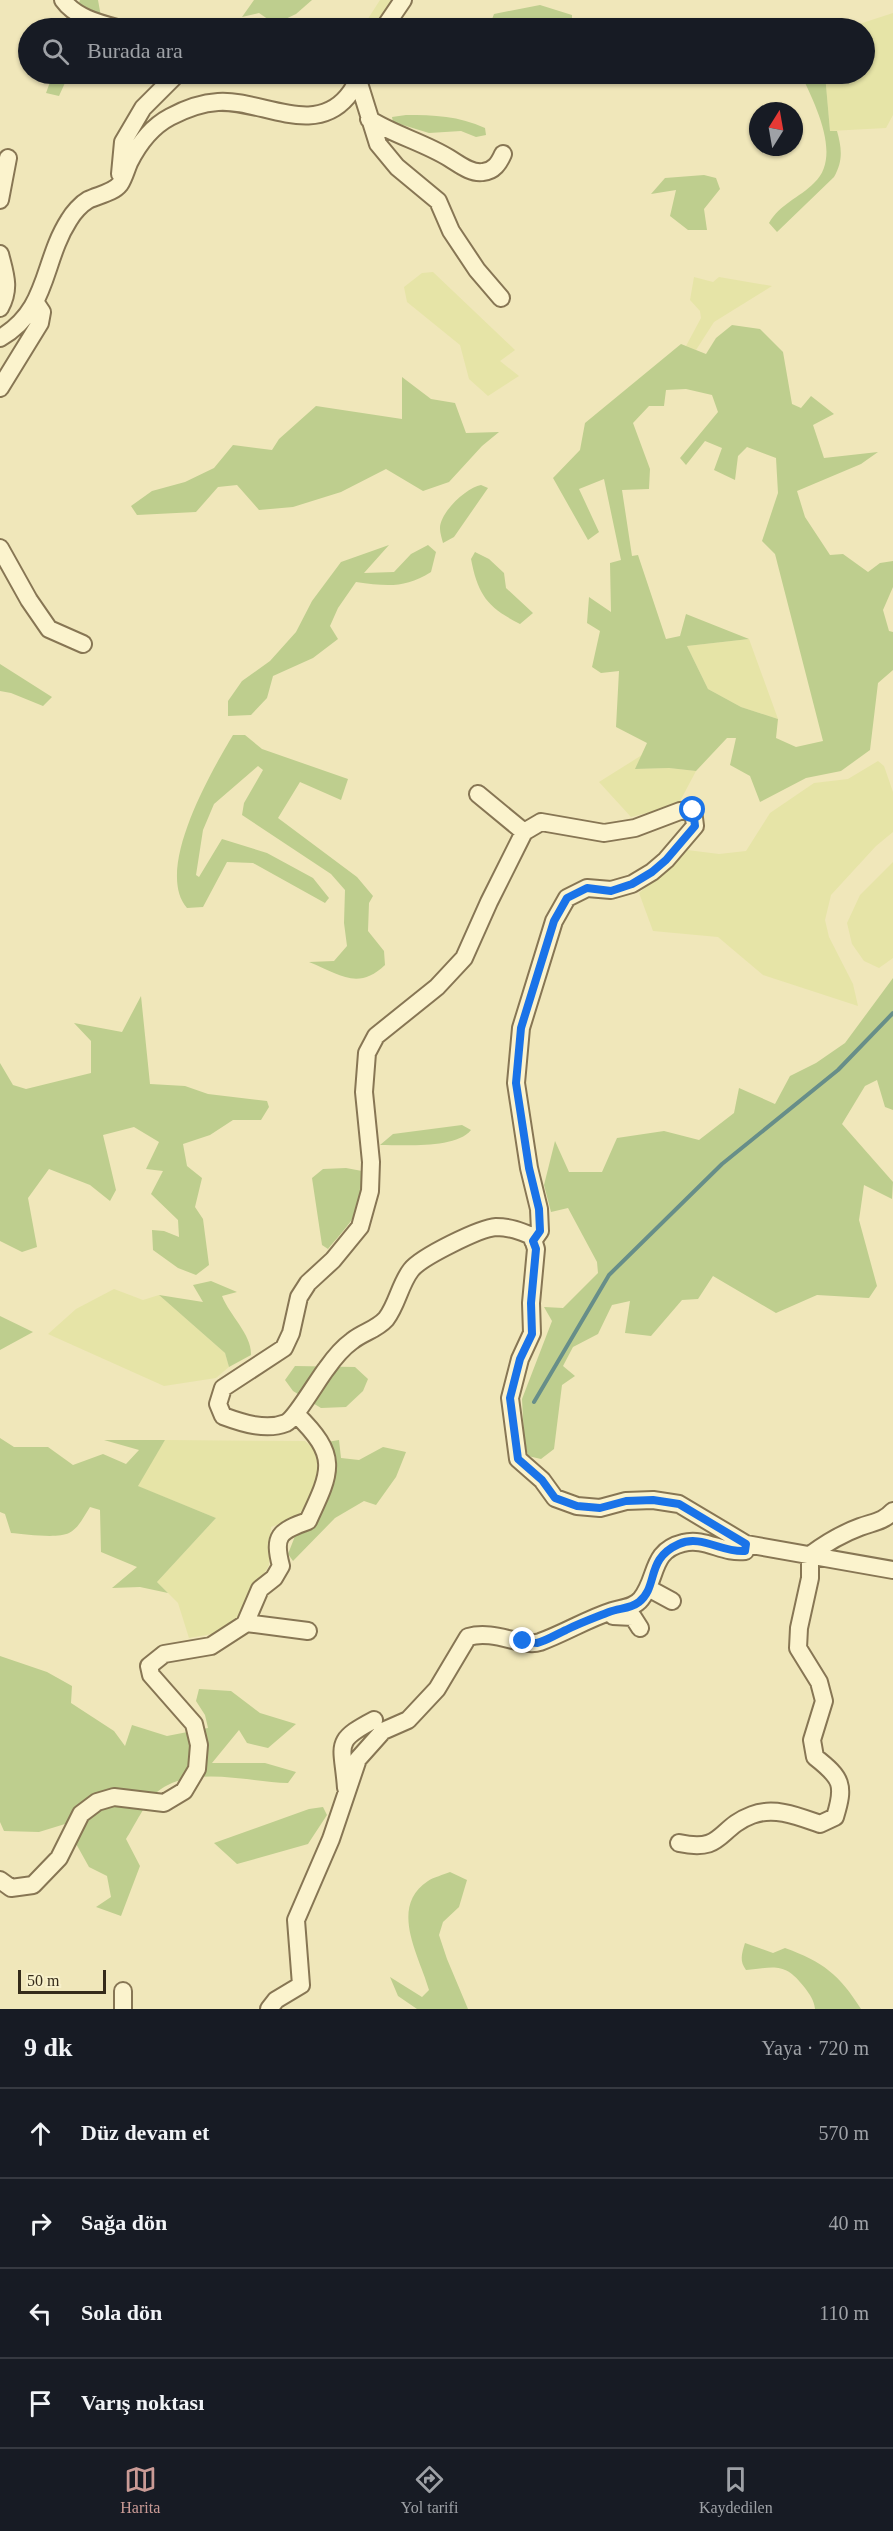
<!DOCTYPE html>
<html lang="tr">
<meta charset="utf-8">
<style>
body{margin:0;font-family:"Times New Roman",serif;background:#242831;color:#f1f3f6}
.compass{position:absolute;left:749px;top:102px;width:54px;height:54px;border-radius:50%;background:#171b24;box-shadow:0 2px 4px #0004;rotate:11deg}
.scale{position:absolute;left:18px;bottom:15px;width:88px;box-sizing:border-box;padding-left:6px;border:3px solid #352b1a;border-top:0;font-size:16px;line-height:21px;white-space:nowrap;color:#352b1a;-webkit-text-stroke:4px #f7f0ca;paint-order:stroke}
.stop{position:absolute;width:18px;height:18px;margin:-14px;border:4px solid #1a73e8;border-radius:50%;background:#fff}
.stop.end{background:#1a73e8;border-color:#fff;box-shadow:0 2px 6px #0008}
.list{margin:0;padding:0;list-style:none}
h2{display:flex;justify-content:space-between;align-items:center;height:78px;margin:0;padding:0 24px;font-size:26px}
h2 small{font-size:20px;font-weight:400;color:#9ea1a6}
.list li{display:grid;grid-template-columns:39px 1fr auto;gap:18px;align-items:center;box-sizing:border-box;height:90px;padding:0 24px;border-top:2px solid #363941}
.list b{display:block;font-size:22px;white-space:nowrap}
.list em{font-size:20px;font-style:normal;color:#9ea1a6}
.icon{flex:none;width:33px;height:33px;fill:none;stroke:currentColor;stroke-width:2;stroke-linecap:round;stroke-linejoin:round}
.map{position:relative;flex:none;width:893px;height:2009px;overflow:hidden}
.search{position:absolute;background:#171b24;box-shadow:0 2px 4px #0004;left:18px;right:18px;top:18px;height:66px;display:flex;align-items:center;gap:15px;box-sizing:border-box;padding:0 21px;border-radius:33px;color:#9ea1a6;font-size:22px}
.sheet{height:438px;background:#171b24}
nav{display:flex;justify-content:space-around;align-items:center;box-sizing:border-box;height:84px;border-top:2px solid #363941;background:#171b24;font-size:16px;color:#9ea1a6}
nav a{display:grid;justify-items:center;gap:3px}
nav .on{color:#ca9b96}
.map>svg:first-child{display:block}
</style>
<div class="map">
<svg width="893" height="2009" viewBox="0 0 893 2009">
<rect width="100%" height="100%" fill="#f0e7ba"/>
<!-- farmland -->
<path fill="#e6e4a7" d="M380 0H395L392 7 368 28H362Z
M893 13V115L886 128 830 131 825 74H864V28H847Z
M433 272 515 350 500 361 519 376 488 396 469 379 460 345 407 302 404 287 422 273Z
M694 277 713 282 719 277 772 286 714 322 696 350 686 346 701 318 700 311 690 300Z
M749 639 778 719 741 707 708 689 687 646Z
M642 755 636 769 669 768 696 771 678 805 631 817 599 782Z
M878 761 884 766 893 792V832L876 846 831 895 825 920 829 937 853 984 858 1006 763 975 718 937 653 931 639 893 687 850 719 854 746 851 770 813 814 783 848 779Z
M893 862V958L879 968 864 961 852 944 847 923 860 895Z
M114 1289 143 1300 159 1295 225 1353 229 1367 216 1378 164 1386 48 1334 76 1309Z
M165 1440 305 1441 319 1454 318 1479 308 1503 295 1519 271 1527 269 1565 241 1618 218 1633 189 1638 178 1603 157 1582 216 1518 137 1486Z"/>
<!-- green -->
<path fill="#bece8e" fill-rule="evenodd" d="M80 0H98L103 28H70Z
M254 0H312L296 14 275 24 259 13 242 17Z
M540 5 572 15V28L489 27 494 14Z
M53 74H69L59 96 46 93Z
M801 74H825L830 131H837C842 149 843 161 834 177L777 232 769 223C780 204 799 198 814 183 843 156 814 103 801 74Z
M406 115C434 115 459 116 485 128L486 135 476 137 461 131 429 133 393 122 392 117Z
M704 175 716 178 720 189 704 209 707 230H688L670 216 676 190 651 194 665 178Z
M732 325 760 329 783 352 792 404 801 408 811 396 834 414 813 425 824 458 878 452 861 464 797 491 805 517 830 555 843 554 868 572 880 563 893 561V587L883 610 889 631 893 632V670L878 683 870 750 841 771 806 778 760 802 750 776 730 765 736 738H727L696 771 669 768 635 769 647 743 616 727 619 671 601 673 592 667 600 631 587 623 589 597 611 612 610 563 621 560 604 479 579 489 599 532 588 540 553 478 580 450 585 423 681 344 706 354 716 338ZM686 389 712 395 718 412 680 458 686 465 705 441 722 448 714 470 735 480 738 456 747 447 776 458 778 493 762 541 775 554 823 741 796 747 776 738 778 719 741 707 708 689 687 646 749 639 686 614 680 636 666 639 638 555 632 556 622 490 649 489 650 469 633 423 649 406H664L666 390Z
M402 377 431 399 455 403 466 433 499 432 482 446 449 482 423 491 386 469 341 492 293 507 259 510 237 485 218 487 196 512 137 515 131 506 152 491 185 482 214 468 233 445 272 450 279 439 316 406 402 419Z
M481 485 488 488 454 537 443 543C442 539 440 533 440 529 439 513 467 487 481 485Z
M389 545 364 573 394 572 411 554 428 545 436 552 431 572C404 589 386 586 356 582L338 608 330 626 338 639 313 658 273 676 267 698 251 715 228 716V701L242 681 270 661 296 632 312 601 341 562Z
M475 552 489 559 504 573 506 588 533 613 520 624C487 607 478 595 471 559Z
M0 664 52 697 43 706 11 693 0 691Z
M233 735H245L262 749 348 779 341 800 300 782 278 818 357 877 373 896 369 903 368 931 384 951 385 965C358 991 339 974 309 962L334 961 347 946 344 923 345 890 331 874 242 815 244 803 263 770 258 766 214 804 203 830 196 875 199 877 222 839 267 853 313 878 329 898 325 903 253 863 227 862 203 907 187 908C154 870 211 772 233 735Z
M893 978V1110L885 1107 877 1080 865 1086 842 1124 893 1182 892 1199 864 1185 859 1220 877 1286 869 1298 817 1295 776 1313 713 1276 698 1299 682 1300 651 1336 625 1333 630 1301 612 1305 598 1334 573 1347 563 1366 575 1376 562 1385 554 1449 541 1459 528 1456 524 1438 522 1399 552 1321 544 1307 563 1308 598 1273 597 1262 568 1208 551 1212 544 1185 555 1141 569 1172H602L617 1138 664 1131 699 1140 734 1113 739 1088 775 1104 790 1076 816 1063 845 1043Z
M141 996 150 1084 185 1086 208 1094 267 1101 269 1107 261 1120H233L210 1135 183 1144 187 1166 202 1178 195 1207 203 1219 209 1265 196 1275 178 1268 153 1250 152 1230 164 1231 179 1237 178 1220 151 1194 163 1171 146 1169 159 1142 134 1127 103 1135 116 1190 110 1201 90 1185 49 1169 28 1198 37 1247 22 1252 0 1241V1063L13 1085 26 1089 91 1073V1041L74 1023 122 1032Z
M462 1125 471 1130C456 1149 403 1145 380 1145L393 1134Z
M346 1168 362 1171C373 1202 346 1227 328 1249L322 1245 312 1178 323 1169Z
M211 1281 237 1292 222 1296C230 1316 252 1335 251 1355L229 1367 225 1353 159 1295 203 1302 193 1285Z
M0 1316 33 1332 0 1350Z
M295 1366 355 1367 368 1379 363 1391 346 1407 321 1408 293 1391 285 1380Z
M0 1438 14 1447H48L73 1465 103 1454 126 1464 139 1450 104 1440H165L138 1486 216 1518 157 1582 168 1593 140 1587 112 1588 137 1567 101 1552 100 1510 90 1507C84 1516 79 1528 69 1533 57 1539 25 1534 11 1533L5 1514 0 1512Z
M339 1440 341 1458 359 1460 383 1447 406 1452 396 1477 376 1505 364 1501 335 1518 293 1561 288 1554 297 1531 313 1524 327 1442Z
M0 1656 47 1672 72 1686 71 1703 114 1731 125 1746 132 1725 167 1736 208 1728 205 1715 196 1701 199 1689 231 1691 260 1713 296 1724 268 1748 247 1743 239 1730 212 1763H265L296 1772 288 1783C247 1782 192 1764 157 1792 146 1801 134 1827 126 1839L140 1866 121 1916 96 1907 111 1897 107 1876 89 1867 65 1824 39 1832 4 1831 0 1822Z
M323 1807 327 1815 308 1844 237 1864 214 1843 309 1809Z
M450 1872 467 1880 459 1907 443 1922 439 1935 447 1959 468 2009H417L398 1996 390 1977 422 1997 429 1990C420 1957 388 1907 428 1881 434 1877 443 1875 450 1872Z
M745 1943 773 1953 785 1948C823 1962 839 1974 861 2009H815C814 2000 810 1995 805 1988 785 1962 776 1967 746 1970 739 1961 742 1953 745 1943Z"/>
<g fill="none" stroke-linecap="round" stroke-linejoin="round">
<!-- stream -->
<path stroke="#678e89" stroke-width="4" d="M534 1402 609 1275 722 1164 838 1070 893 1013"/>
<!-- minor casing -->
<g stroke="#877654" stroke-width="20">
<path id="minor" d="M63 0C75 17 98 23 117 28
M174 28H186
M384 28 403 0
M358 80 378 144 397 167 438 201 451 231 477 270 501 298
M369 119C394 135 423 142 449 158 459 164 471 174 483 172 494 171 499 163 503 154
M120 174 123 142 143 108 177 74
M0 200 8 158
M0 254C5 274 11 288 0 308
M0 338C49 310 42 262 69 220 73 213 81 204 88 200 98 195 113 193 120 184 124 178 126 170 129 163 139 143 151 127 170 117 185 109 201 103 218 102 260 99 313 137 347 97 353 90 357 83 359 74
M0 388 40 323 42 312 36 303
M0 548 29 600 49 629 83 644
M478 794 524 832
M746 1544 893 1570
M648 1588 672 1601
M613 1616 633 1617 640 1628
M246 1623 308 1631
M346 1788C343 1744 332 1742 374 1720
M679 1843C724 1853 717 1828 752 1815 775 1806 800 1817 820 1824L835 1817C845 1785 842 1778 815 1757L812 1740 824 1701 819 1682 798 1648 799 1628 810 1578V1555C826 1543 841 1534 860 1527 873 1522 883 1522 893 1511
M0 1880 11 1888 33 1885 59 1858 81 1814 97 1802 114 1797 164 1803 184 1791 197 1769 199 1745 194 1724 151 1675 149 1666 164 1654 211 1646 245 1624 260 1589 274 1578 281 1566C273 1536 279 1531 308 1521 332 1470 339 1456 296 1414
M123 1991V2009
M269 2009 276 2000 301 1985 296 1920 331 1839 358 1759 383 1731 408 1720 437 1689 468 1637C495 1629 522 1648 540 1642 565 1633 587 1619 612 1611 622 1608 634 1608 641 1599 658 1578 650 1551 683 1543 705 1537 723 1554 745 1551L746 1544 679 1504 653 1500 626 1501 600 1508 577 1506 555 1498 542 1480 518 1459 510 1398 520 1359 532 1333 531 1303 536 1249 532 1236C520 1231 510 1227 496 1227 480 1228 421 1257 411 1270 400 1284 397 1305 386 1319 376 1330 363 1332 352 1341 341 1349 334 1358 327 1368 318 1379 296 1418 286 1423 266 1431 242 1423 223 1416L218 1404 223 1388 284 1348 291 1333 299 1297 308 1283 333 1260 360 1227 370 1191 371 1162 364 1092 367 1053 376 1036 437 987 464 958 489 902 524 832 541 822 604 833 635 828 680 811 693 810 695 826 666 860 652 872 632 884 611 890 587 888 567 898 554 921 521 1028 516 1083 529 1168 539 1209 540 1231 533 1241"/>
</g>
<!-- minor -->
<use href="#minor" stroke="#fbf3cd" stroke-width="16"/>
</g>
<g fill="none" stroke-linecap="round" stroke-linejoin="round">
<!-- route -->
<path stroke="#1a73e8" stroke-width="8" d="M523 1641C528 1642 532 1643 537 1643 546 1641 557 1634 566 1630 580 1623 594 1618 609 1612 619 1608 630 1609 639 1602 659 1586 645 1559 679 1544 701 1534 722 1553 745 1551L746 1544 679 1504 653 1500 626 1501 600 1508 577 1506 555 1498 542 1480 518 1459 510 1398 520 1359 532 1334 531 1303 536 1249 533 1241 540 1231 539 1209 529 1168 516 1083 521 1028 554 921 567 898 587 888 611 891 632 884 652 872 666 860 695 826 693 810"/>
</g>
</svg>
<svg class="compass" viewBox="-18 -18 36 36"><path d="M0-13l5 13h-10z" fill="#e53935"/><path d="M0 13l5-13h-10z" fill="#9ea1a6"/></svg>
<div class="scale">50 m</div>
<div class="stop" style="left:693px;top:810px"></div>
<div class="stop end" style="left:523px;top:1641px"></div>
<div class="search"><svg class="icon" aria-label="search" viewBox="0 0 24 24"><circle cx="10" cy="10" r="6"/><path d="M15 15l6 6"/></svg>Burada ara</div>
</div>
<section class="sheet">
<h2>9 dk<small>Yaya · 720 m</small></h2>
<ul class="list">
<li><svg class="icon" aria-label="ahead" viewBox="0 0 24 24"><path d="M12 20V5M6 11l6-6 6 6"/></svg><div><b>Düz devam et</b></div><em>570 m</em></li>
<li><svg class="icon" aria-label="right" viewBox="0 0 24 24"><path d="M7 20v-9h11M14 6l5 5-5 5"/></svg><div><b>Sağa dön</b></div><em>40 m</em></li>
<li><svg class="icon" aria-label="left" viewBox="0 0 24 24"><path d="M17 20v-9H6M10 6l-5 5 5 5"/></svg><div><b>Sola dön</b></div><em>110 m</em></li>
<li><svg class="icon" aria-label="arrive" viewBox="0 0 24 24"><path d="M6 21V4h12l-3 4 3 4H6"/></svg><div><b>Varış noktası</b></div></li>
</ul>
</section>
<nav>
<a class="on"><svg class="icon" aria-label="map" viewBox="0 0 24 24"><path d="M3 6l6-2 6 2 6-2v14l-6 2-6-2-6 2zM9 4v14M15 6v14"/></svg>Harita</a>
<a><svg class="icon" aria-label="directions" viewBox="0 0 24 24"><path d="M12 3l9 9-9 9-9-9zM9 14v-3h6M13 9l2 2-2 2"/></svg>Yol tarifi</a>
<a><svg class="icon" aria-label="saved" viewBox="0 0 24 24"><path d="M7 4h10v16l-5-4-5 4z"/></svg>Kaydedilen</a>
</nav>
